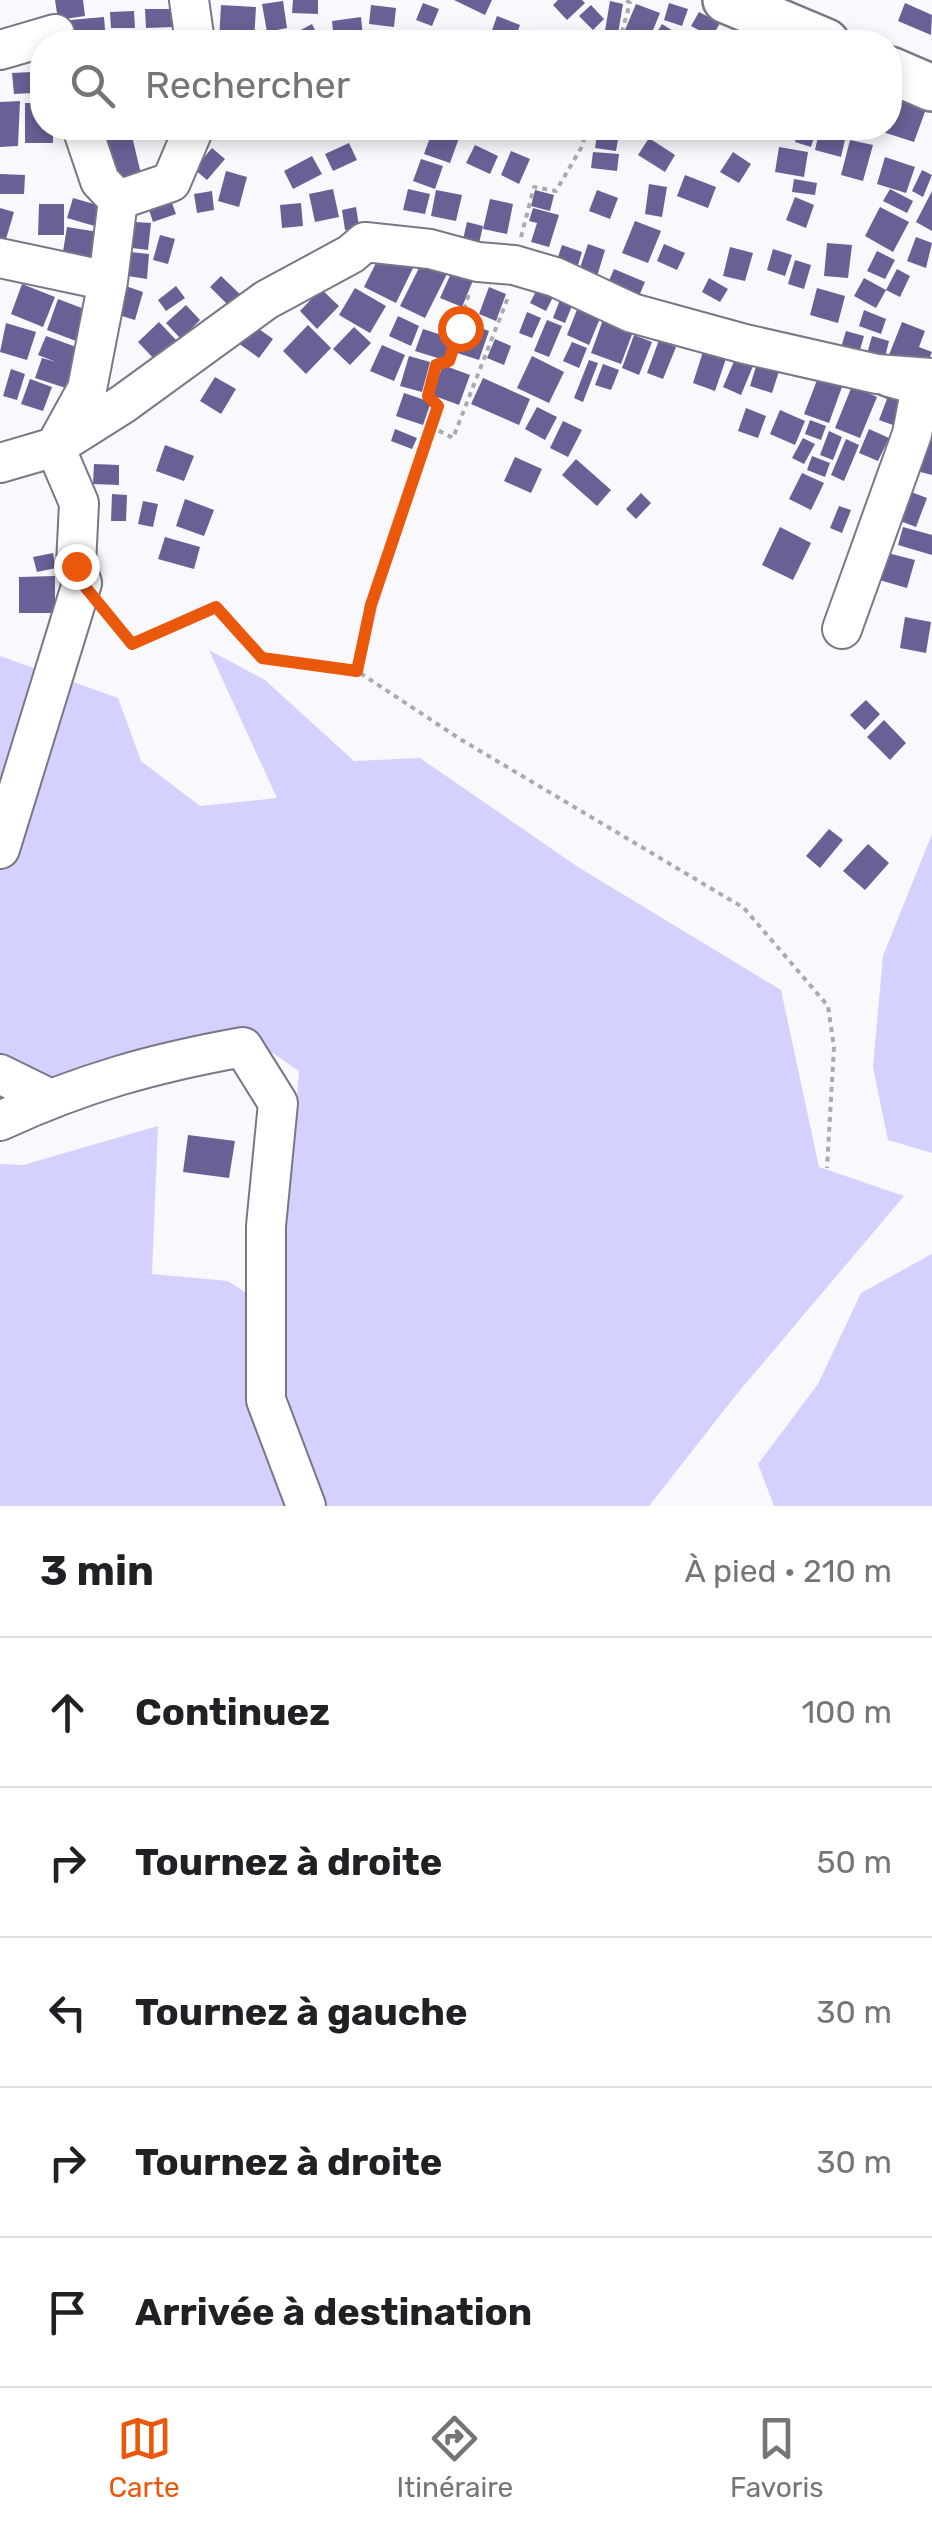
<!DOCTYPE html>
<html lang="fr">
<meta charset="utf-8">
<style>
body{margin:0;font-family:Rubik,sans-serif;background:#f2f2f2;color:#202124}
.stop{position:absolute;width:30px;height:30px;margin:-22px;border:8px solid #ea580c;border-radius:50%;background:#fff}
.stop.end{background:#ea580c;border-color:#fff;box-shadow:0 2px 10px #0008}
.list{margin:0;padding:0;list-style:none}
h2{display:flex;justify-content:space-between;align-items:center;height:130px;margin:0;padding:0 40px;font-size:42px}
h2 small{font-size:32px;font-weight:400;color:#757577}
.list li{display:grid;grid-template-columns:65px 1fr auto;gap:30px;align-items:center;box-sizing:border-box;height:150px;padding:0 40px;border-top:2px solid #e0e0e0}
.list b{display:block;font-size:38px;white-space:nowrap}
.list em{font-size:32px;font-style:normal;color:#757577}
.icon{flex:none;width:55px;height:55px;fill:none;stroke:currentColor;stroke-width:2;stroke-linecap:round;stroke-linejoin:round}
.map{position:relative;flex:none;width:932px;height:1506px;overflow:hidden}
.search{position:absolute;background:#fff;box-shadow:0 5px 15px #0003;left:30px;right:30px;top:30px;height:110px;display:flex;align-items:center;gap:25px;box-sizing:border-box;padding:0 35px;border-radius:40px;color:#757577;font-size:38px}
.sheet{height:880px;background:#fff}
nav{display:flex;justify-content:space-around;align-items:center;box-sizing:border-box;height:140px;border-top:2px solid #e0e0e0;background:#fff;font-size:28px;color:#757577}
nav a{display:grid;justify-items:center;gap:5px}
nav .on{color:#ea580c}
.map>svg:first-child{display:block}
</style>
<div class="map">
<svg width="932" height="1506" viewBox="0 0 932 1506">
<rect width="100%" height="100%" fill="#f9f8fc"/>
<!-- green -->
<path fill="#d5d1fe" d="M209 650 265 680 354 761 420 758 578 867 781 990 819 1167 904 1196 736 1395 649 1506H0V1164L23 1165 158 1126 152 1274 228 1281 280 1315 299 1071 242 1032 0 1105V656L118 698 141 761 200 806 277 798Z
M932 834V1153L888 1140 873 1067 883 956Z
M932 1254V1506H774L758 1464 818 1384 861 1293Z"/>
<!-- building -->
<path fill="#676196" d="M55 0H83L85 16 58 20Z
M293 0H318V14L292 13Z
M454 0H492L485 15Z
M558 0H582L585 3 567 20 553 5Z
M283 1 287 28 267 32 262 4Z
M610 1 623 4 617 39 604 37Z
M423 3 439 9 432 26 416 20Z
M669 3 688 9 682 26 664 20Z
M905 3 932 15 931 35 898 21Z
M636 4 660 13 649 40 625 30Z
M221 5 256 7 254 42 219 41Z
M371 5 396 8 394 27 369 24Z
M591 5 604 19 593 30 579 16Z
M145 9H174V27L146 28Z
M134 11 135 28H111L110 12Z
M699 12 720 23 712 37 691 26Z
M497 16 520 25 514 42 489 39Z
M104 17 106 42H71L70 20Z
M361 17 363 37 334 41 332 21Z
M312 24 321 42H286L284 39Z
M662 24 678 34 673 42H651Z
M31 72 33 93 14 94 12 73Z
M895 98 926 109 914 142 883 132 885 128H890Z
M20 101 18 146 0 147V102Z
M25 103H42V128H53V143H25Z
M799 128H817L811 147 795 142Z
M820 128H876L874 138 847 131 841 157 815 150Z
M433 129 459 138 450 163 424 154Z
M598 129 619 133 616 151 595 148Z
M131 132 141 174 103 183 94 141Z
M649 138 675 155 665 172 638 155Z
M850 140 873 145 863 181 841 175Z
M349 143 357 160 333 171 325 154Z
M475 145 498 156 490 174 466 163Z
M779 147 808 152 804 177 775 172Z
M212 148 225 159 207 180 194 169Z
M511 151 530 159 519 184 501 175Z
M593 152 619 154 617 171 591 168Z
M733 152 751 164 739 183 720 172Z
M312 156 322 174 293 189 284 171Z
M885 157 915 167 906 193 877 184Z
M421 159 443 166 435 189 413 181Z
M922 170 932 175 923 197 912 191Z
M226 171 247 177 239 207 218 201Z
M0 174 25 175 24 194H0Z
M685 175 716 187 708 208 677 196Z
M794 179 817 183 815 195 792 192Z
M649 184 667 187 662 217 645 214Z
M166 187 176 214 153 222 144 195Z
M333 189 339 217 315 222 309 194Z
M408 189 430 194 425 214 403 210Z
M890 189 913 201 907 213 883 201Z
M436 190 462 195 456 221 431 216Z
M535 190 554 195 550 211 531 206Z
M597 190 618 198 610 219 589 211Z
M212 191 214 210 197 213 194 194Z
M932 191V231L916 222Z
M795 197 814 205 806 228 786 220Z
M73 198 104 207 98 227 67 218Z
M490 199 513 204 507 234 483 229Z
M301 203 303 226 282 228 280 205Z
M39 204H64V235H38Z
M356 207 361 239 352 229 345 230 342 210Z
M880 207 909 222 893 252 865 236Z
M0 208 14 212 6 239 0 237Z
M533 208 559 215 549 247 531 242 537 223 529 221Z
M635 221 661 231 648 263 622 253Z
M135 222 151 223 148 250 132 248Z
M467 222 483 226 478 248 462 244Z
M67 227 111 234 106 266 62 258Z
M160 235 175 239 168 264 153 260Z
M916 237 932 243 926 268 907 261Z
M827 243 852 245 848 278 824 276Z
M588 244 605 250 595 283 577 277Z
M664 244 685 253 677 270 657 261Z
M562 245 582 252 575 275 554 269Z
M730 247 753 253 745 281 723 276Z
M773 249 792 255 785 276 767 270Z
M382 251 414 266 396 303 364 287Z
M877 251 895 260 885 279 867 271Z
M130 252 149 254 147 279 128 276Z
M795 260 811 265 804 289 788 284Z
M422 262 447 274 425 318 400 306Z
M453 269 474 278 462 307 440 298Z
M614 269 645 282 639 296 608 283Z
M897 269 910 276 900 297 886 290Z
M221 276 243 297 231 308 210 287Z
M709 278 728 289 720 302 702 292Z
M864 278 886 290 876 308 854 296Z
M117 283 143 292 135 320 109 312Z
M22 284 55 297 43 327 11 314Z
M539 285 555 293 546 311 530 303Z
M176 286 185 298 166 311 158 300Z
M489 287 506 294 496 321 479 314Z
M355 288 386 306 370 333 339 315Z
M817 288 845 296 838 323 810 315Z
M321 289 339 306 317 329 300 311Z
M561 297 574 301 565 323 553 318Z
M58 299 87 310 76 341 47 330Z
M580 302 603 311 589 345 567 335Z
M186 305 200 320 181 339 166 323Z
M864 310 886 319 881 334 859 326Z
M527 312 541 318 532 338 519 333Z
M398 316 419 326 411 346 389 336Z
M604 317 634 329 621 364 591 353Z
M547 320 562 326 549 357 534 351Z
M159 322 177 341 156 361 138 342Z
M464 322 489 331 479 360 454 352Z
M902 322 925 331 919 347 932 352 923 374 887 360Z
M6 323 36 332 27 360 0 352Z
M252 324 273 339 259 358 238 343Z
M308 325 331 348 306 374 283 351Z
M354 327 371 343 350 365 333 349Z
M423 329 451 338 444 360 415 351Z
M846 331 864 336 858 357 840 351Z
M634 335 652 342 639 375 622 368Z
M46 336 79 348 71 368 84 373 78 392 35 378 42 358 56 362 38 355Z
M708 336 731 344 715 391 693 383Z
M872 336 889 341 882 369 864 365Z
M495 339 511 346 504 365 487 358Z
M659 340 676 347 663 379 647 373Z
M572 342 587 348 579 368 563 361Z
M382 345 405 355 394 381 370 371Z
M409 356 430 362 422 392 400 386Z
M532 356 564 372 549 403 517 388Z
M735 359 753 366 741 395 723 387Z
M589 360 598 363 583 402 574 398Z
M758 360 780 368 772 393 750 386Z
M603 364 619 370 611 390 595 385Z
M443 365 470 375 459 405 432 395Z
M11 369 25 374 17 400 3 396Z
M819 375 843 384 829 423 804 414Z
M215 377 236 389 221 414 200 401Z
M483 378 530 399 519 425 471 404Z
M30 379 52 387 43 411 21 404Z
M883 379 918 392 904 429 879 420 887 399 877 395Z
M852 386 877 397 860 438 835 428Z
M404 393 431 402 423 425 396 416Z
M537 407 557 417 545 440 525 429Z
M746 408 766 416 758 438 738 431Z
M780 410 805 421 795 445 770 434Z
M810 420 826 426 821 440 805 434Z
M563 421 582 430 568 457 550 448Z
M395 429 417 438 412 449 391 441Z
M869 429 889 438 878 461 859 453Z
M829 431 842 437 833 460 820 455Z
M918 437 932 441V475L909 469Z
M803 438 815 444 804 464 792 458Z
M846 439 859 445 844 481 831 475Z
M165 445 194 456 184 481 156 471Z
M812 456 830 463 825 477 807 470Z
M515 457 542 469 531 493 504 481Z
M576 459 611 490 597 506 562 475Z
M94 464 119 465V485L93 484Z
M802 473 824 483 811 510 789 499Z
M898 487 927 498 916 527 887 516Z
M641 493 651 503 636 519 626 509Z
M112 494 127 495 126 521H111Z
M185 499 214 510 204 536 176 526Z
M143 501 158 504 153 527 138 524Z
M839 506 851 510 842 533 830 528Z
M780 527 811 543 793 580 762 565Z
M903 527 932 535V555L898 545Z
M165 537 200 547 194 569 158 559Z
M876 550 915 560 907 588 869 577Z
M53 553 56 568 37 572 33 557Z
M55 576V613H19V577Z
M905 617 931 622 926 653 900 648Z
M866 700 880 714 865 730 850 715Z
M884 720 906 743 890 760 867 737Z
M829 829 843 840 820 868 806 856Z
M868 844 889 863 865 890 843 871Z
M188 1135 235 1141 229 1178 183 1172Z"/>
<g fill="none" stroke-linecap="round" stroke-linejoin="round">
<!-- minor casing -->
<g stroke="#797787" stroke-width="42">
<path id="minor" d="M189 0 195 42
M0 50 55 34
M118 200 171 182 194 128
M0 258 108 281
M0 463 55 447 123 404 266 300 351 254 365 242 430 249 478 262 514 265 555 277 632 313 745 344 877 374 932 378
M842 629 912 434 921 386 889 377
M0 849 82 583 76 565 79 503 55 447 87 389 108 281 118 200 100 181 82 128
M0 1074 49 1098
M0 1121C82 1083 154 1063 243 1047L278 1103 266 1226V1400L306 1506"/>
</g>
<!-- major casing -->
<g stroke="#797787" stroke-width="50">
<path id="major" d="M726 0 826 42
M890 70 932 88"/>
</g>
<!-- path -->
<path stroke="#abaaaf" stroke-width="4" stroke-dasharray="5 5" stroke-linecap="butt" d="M619 42 630 3 626 0
M521 237 534 187 556 191 581 148 588 128
M430 426 453 438 509 295
M107 614 132 644 216 607 263 659 357 671 460 739 744 908 828 1006 834 1047 827 1168
M357 670 371 605 438 406 428 396 436 365 449 361 470 290"/>
<!-- minor -->
<use href="#minor" stroke="#fff" stroke-width="38"/>
<!-- major -->
<use href="#major" stroke="#fff" stroke-width="45"/>
</g>
<g fill="none" stroke-linecap="round" stroke-linejoin="round">
<!-- route -->
<path stroke="#ea580c" stroke-width="12" d="M76 566 82 583 132 644 216 607 262 658 357 671 371 605 438 406 428 396 436 365 449 361 460 328"/>
</g>
</svg>
<div class="stop" style="left:460px;top:328px"></div>
<div class="stop end" style="left:76px;top:566px"></div>
<div class="search"><svg class="icon" aria-label="search" viewBox="0 0 24 24"><circle cx="10" cy="10" r="6"/><path d="M15 15l6 6"/></svg>Rechercher</div>
</div>
<section class="sheet">
<h2>3 min<small>À pied · 210 m</small></h2>
<ul class="list">
<li><svg class="icon" aria-label="ahead" viewBox="0 0 24 24"><path d="M12 20V5M6 11l6-6 6 6"/></svg><div><b>Continuez</b></div><em>100 m</em></li>
<li><svg class="icon" aria-label="right" viewBox="0 0 24 24"><path d="M7 20v-9h11M14 6l5 5-5 5"/></svg><div><b>Tournez à droite</b></div><em>50 m</em></li>
<li><svg class="icon" aria-label="left" viewBox="0 0 24 24"><path d="M17 20v-9H6M10 6l-5 5 5 5"/></svg><div><b>Tournez à gauche</b></div><em>30 m</em></li>
<li><svg class="icon" aria-label="right" viewBox="0 0 24 24"><path d="M7 20v-9h11M14 6l5 5-5 5"/></svg><div><b>Tournez à droite</b></div><em>30 m</em></li>
<li><svg class="icon" aria-label="arrive" viewBox="0 0 24 24"><path d="M6 21V4h12l-3 4 3 4H6"/></svg><div><b>Arrivée à destination</b></div></li>
</ul>
</section>
<nav>
<a class="on"><svg class="icon" aria-label="map" viewBox="0 0 24 24"><path d="M3 6l6-2 6 2 6-2v14l-6 2-6-2-6 2zM9 4v14M15 6v14"/></svg>Carte</a>
<a><svg class="icon" aria-label="directions" viewBox="0 0 24 24"><path d="M12 3l9 9-9 9-9-9zM9 14v-3h6M13 9l2 2-2 2"/></svg>Itinéraire</a>
<a><svg class="icon" aria-label="saved" viewBox="0 0 24 24"><path d="M7 4h10v16l-5-4-5 4z"/></svg>Favoris</a>
</nav>
